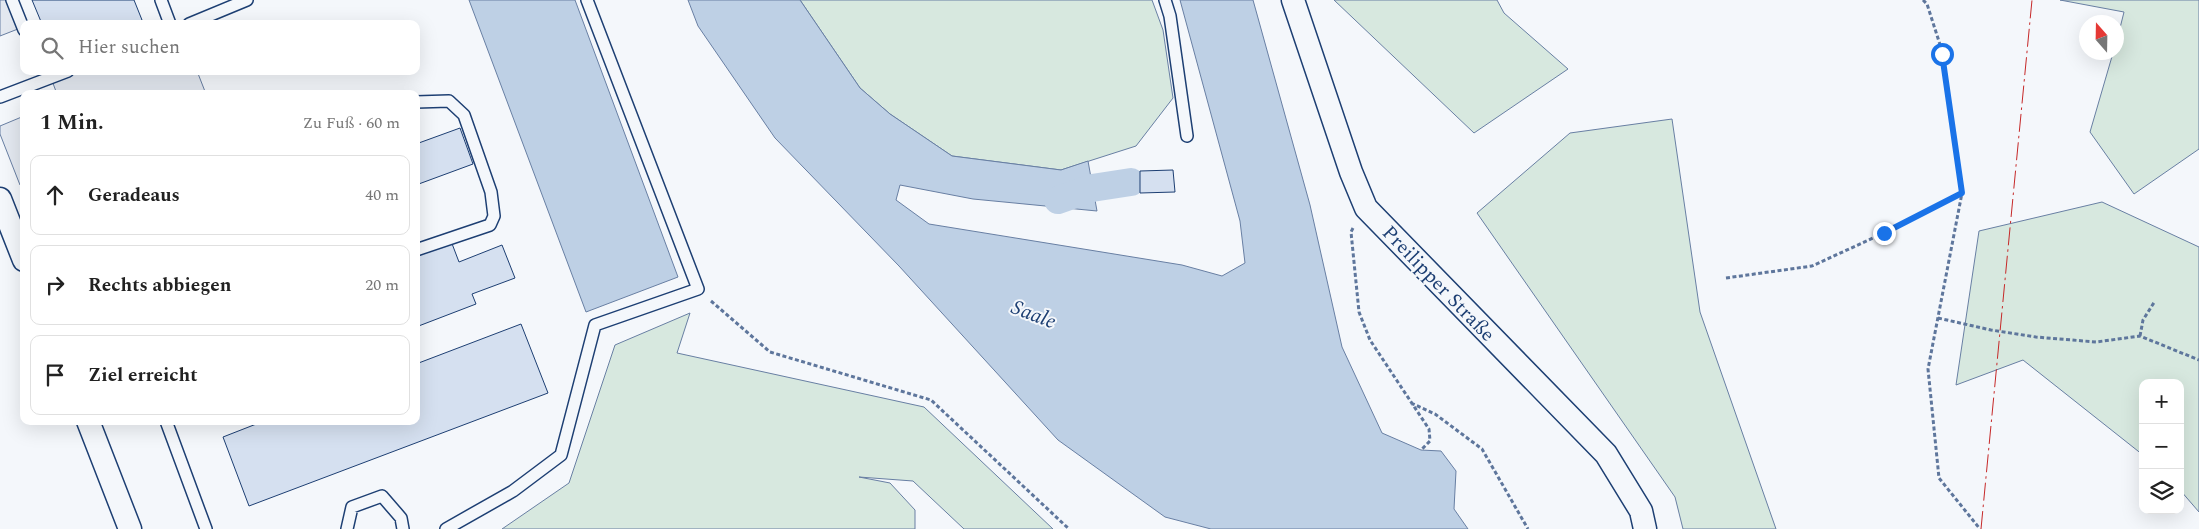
<!DOCTYPE html>
<html lang="de">
<meta charset="utf-8">
<style>
body{margin:0;font-family:Spectral,serif;background:#f2f2f2;color:#222}
.controls{position:absolute;right:15px;bottom:15px;display:grid;overflow:hidden;border-radius:10px;box-shadow:0 5px 20px #0002}
.controls button{width:45px;height:45px;display:grid;place-items:center;padding:0;border:0;border-bottom:1px solid #e0e0e0;background:#fff;color:#222;font:25px sans-serif}
.compass{position:absolute;left:2079px;top:15px;width:45px;height:45px;border-radius:50%;background:#fff;box-shadow:0 5px 20px #0002;rotate:340deg}
.stop{position:absolute;width:15px;height:15px;margin:-11px;border:4px solid #1a73e8;border-radius:50%;background:#fff}
.stop.end{background:#1a73e8;border-color:#fff;box-shadow:0 1px 5px #0008}
.list{margin:0;padding:0;list-style:none}
h2{display:flex;justify-content:space-between;align-items:center;height:65px;margin:0;padding:0 20px;font-size:21px}
h2 small{font-size:16px;font-weight:400;color:#767676}
.list li{display:grid;grid-template-columns:32px 1fr auto;gap:15px;align-items:center;box-sizing:border-box;height:80px;margin:0 10px 10px;padding:0 10px;border:1px solid #e0e0e0;border-radius:10px}
.list b{display:block;font-size:19px;white-space:nowrap}
.list em{font-size:16px;font-style:normal;color:#767676}
.icon{flex:none;width:28px;height:28px;fill:none;stroke:currentColor;stroke-width:2;stroke-linecap:round;stroke-linejoin:round}
.map{position:relative;flex:none;width:2199px;height:529px;overflow:hidden}
.search{position:absolute;background:#fff;box-shadow:0 5px 20px #0002;left:20px;top:20px;width:400px;height:55px;display:flex;align-items:center;gap:12px;box-sizing:border-box;padding:0 18px;border-radius:10px;color:#767676;font-size:19px}
.panel{position:absolute;background:#fff;box-shadow:0 5px 20px #0002;left:20px;top:90px;width:400px;height:335px;border-radius:10px}
.map>svg:first-child{display:block}
</style>
<div class="map">
<svg width="2199" height="529" viewBox="0 0 2199 529">
<rect width="100%" height="100%" fill="#f4f7fb"/>
<!-- green -->
<path fill="#d7e8df" stroke="#687fa3" d="M800 0H1152L1163 30 1173 98 1136 146 1061 170 952 156 890 114 860 88Z
M1334 0H1497L1504 13 1568 69 1474 133Z
M2060 0H2199V149L2134 194 2090 132 2113 53 2116 52 2117 40 2124 12Z
M1672 119 1700 312 1776 529H1683L1675 497 1477 213 1570 133Z
M2102 202 2199 247V512L2180 490V383H2143V455L2023 360 1956 385 1979 231Z
M690 313 677 353 924 407 1053 529H964L913 481 859 477 890 483 915 510V529H502L569 483 615 345Z"/>
<!-- parking -->
<path fill="#e3e8f0" stroke="#687fa3" d="M0 0H12L23 27 0 36Z
M68 71H197L206 94H57L51 78Z
M24 116V183L20 185 0 134V126Z"/>
<!-- water -->
<path fill="#bed0e5" stroke="#687fa3" d="M469 0H575L678 277 586 312Z
M688 0H800L860 88 890 114 952 156 1061 170 1088 161 1097 211 973 199 900 185 896 200 929 224 1182 265 1222 276 1245 263 1240 221 1180 0H1253L1310 205 1342 347 1382 433 1421 450 1441 451 1456 471 1454 509 1468 529H1211L1165 517 1058 440 899 266 775 138 698 26Z"/>
<g fill="none" stroke-linecap="round" stroke-linejoin="round">
<!-- canal -->
<path stroke="#bed0e5" stroke-width="28" d="M1058 200 1092 188 1131 182"/>
</g>
<!-- building -->
<path fill="#d5e0f0" stroke="#1d3f73" d="M32 0H134L142 20 132 24H42Z
M460 128 473 164 416 185V144Z
M1173 170 1175 192 1140 193V171Z
M451 241 459 262 502 245 515 278 472 294 476 304 416 327V254Z
M521 324 548 393 249 506 223 437 264 421H416V364Z"/>
<g fill="none" stroke-linecap="round" stroke-linejoin="round">
<!-- lane casing -->
<g stroke="#1d3f73" stroke-width="14">
<path id="lane" d="M12 0 24 30
M161 0 170 24
M1165 0 1170 16 1187 136
M189 24 247 0
M0 97 68 71
M416 102 449 101 464 115 491 192 494 216 490 225 416 250
M166 421 206 529
M347 529 352 507 382 496 401 518 403 529
M446 529 513 491 561 455 595 325 698 289 587 0"/>
</g>
<!-- street casing -->
<g stroke="#1d3f73" stroke-width="25">
<path id="street" d="M1293 0 1351 172 1366 208 1606 454 1641 511 1645 529
M0 199 24 260
M88 421 130 529"/>
</g>
<!-- path -->
<path stroke="#5e769c" stroke-width="3" stroke-dasharray="4 2.5" stroke-linecap="butt" d="M1923 0 1927 4 1943 54 1962 193 1928 369 1939 478 1980 529
M1353 228 1351 232 1359 312 1370 340 1429 429 1430 441 1421 450
M1726 278 1812 266 1884 233 1961 193
M711 301 770 352 931 400 1069 529
M1938 318 1991 330 2036 337 2096 342 2140 336 2199 360
M2140 336 2143 320 2155 301
M1411 403 1435 414 1482 449 1528 529"/>
<!-- lane -->
<use href="#lane" stroke="#f4f7fb" stroke-width="11"/>
<!-- street -->
<use href="#street" stroke="#f4f7fb" stroke-width="22"/>
<!-- power -->
<path stroke="#c62828" stroke-width="1" stroke-dasharray="18 4 2.5 4" stroke-linecap="butt" d="M1981 529 2032 0"/>
</g>
<g fill="none" stroke-linecap="round" stroke-linejoin="round">
<!-- route -->
<path stroke="#1a73e8" stroke-width="6" d="M1884 233 1962 193 1942 54"/>
</g>
<g text-anchor="middle" stroke-width="4" stroke-linejoin="round" paint-order="stroke">
<!-- street labels -->
<g font-size="20" fill="#1d3f73" stroke="#f4f7fb">
<text transform="translate(1439 283) rotate(46)" y="7">Preilipper Straße</text>
</g>
<!-- water labels -->
<g font-size="21" font-style="italic" fill="#1d3f73" stroke="#f4f7fb">
<text transform="translate(1034 314) rotate(21)" y="7">Saale</text>
</g>
</g>
</svg>
<div class="controls">
<button>+</button>
<button>−</button>
<button><svg class="icon" aria-label="layers" viewBox="0 0 24 24"><path d="M12 4l9 5-9 5-9-5zM3 14l9 5 9-5"/></svg></button>
</div>
<svg class="compass" viewBox="-18 -18 36 36"><path d="M0-13l5 13h-10z" fill="#e53935"/><path d="M0 13l5-13h-10z" fill="#767676"/></svg>
<div class="stop" style="left:1942px;top:54px"></div>
<div class="stop end" style="left:1884px;top:233px"></div>
<div class="search"><svg class="icon" aria-label="search" viewBox="0 0 24 24"><circle cx="10" cy="10" r="6"/><path d="M15 15l6 6"/></svg>Hier suchen</div>
<section class="panel">
<h2>1 Min.<small>Zu Fuß · 60 m</small></h2>
<ul class="list">
<li><svg class="icon" aria-label="ahead" viewBox="0 0 24 24"><path d="M12 20V5M6 11l6-6 6 6"/></svg><div><b>Geradeaus</b></div><em>40 m</em></li>
<li><svg class="icon" aria-label="right" viewBox="0 0 24 24"><path d="M7 20v-9h11M14 6l5 5-5 5"/></svg><div><b>Rechts abbiegen</b></div><em>20 m</em></li>
<li><svg class="icon" aria-label="arrive" viewBox="0 0 24 24"><path d="M6 21V4h12l-3 4 3 4H6"/></svg><div><b>Ziel erreicht</b></div></li>
</ul>
</section>
</div>
